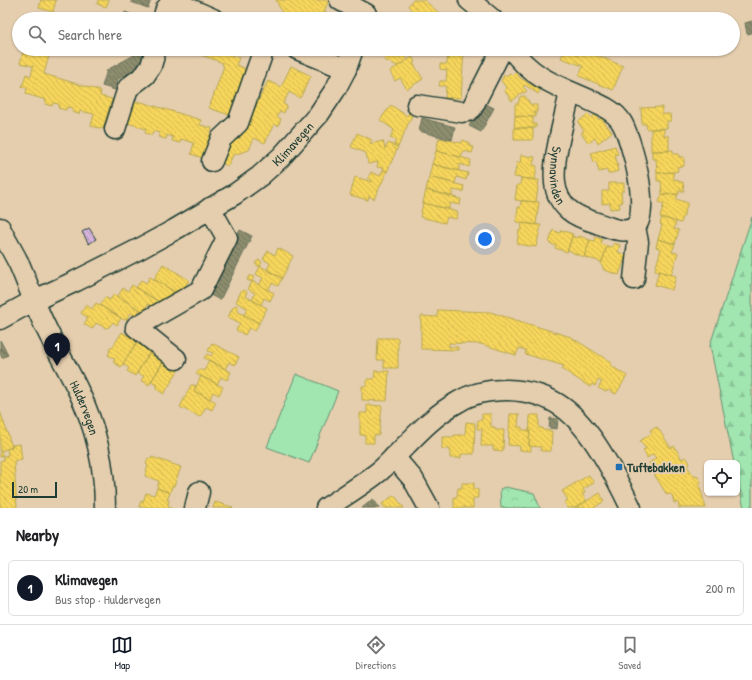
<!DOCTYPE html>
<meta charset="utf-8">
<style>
body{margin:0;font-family:"Patrick Hand",sans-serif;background:#f2f2f2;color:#202124}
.controls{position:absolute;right:12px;bottom:12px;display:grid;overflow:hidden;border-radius:6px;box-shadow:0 1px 3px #0004}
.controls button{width:36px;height:36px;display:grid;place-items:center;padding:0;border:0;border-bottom:1px solid #e0e0e0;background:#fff;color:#202124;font:20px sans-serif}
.scale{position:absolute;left:12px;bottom:10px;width:45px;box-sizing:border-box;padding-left:4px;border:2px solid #1f3d34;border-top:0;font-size:11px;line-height:14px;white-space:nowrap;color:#1f3d34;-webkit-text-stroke:3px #e5ceae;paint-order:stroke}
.you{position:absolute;left:485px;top:239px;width:14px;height:14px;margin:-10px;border:3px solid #fff;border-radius:50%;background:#1a73e8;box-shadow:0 0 0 6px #1a73e833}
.badge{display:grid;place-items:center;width:26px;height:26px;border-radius:50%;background:#111827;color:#fff;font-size:13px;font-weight:700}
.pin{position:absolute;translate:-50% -33px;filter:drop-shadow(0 1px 2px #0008)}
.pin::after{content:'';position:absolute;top:21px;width:14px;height:12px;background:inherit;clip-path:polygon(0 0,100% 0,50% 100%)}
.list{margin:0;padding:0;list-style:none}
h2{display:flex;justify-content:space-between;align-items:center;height:52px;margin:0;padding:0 16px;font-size:17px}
h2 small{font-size:13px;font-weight:400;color:#757577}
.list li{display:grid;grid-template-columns:26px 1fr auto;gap:12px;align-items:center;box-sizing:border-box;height:56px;margin:0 8px 8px;padding:0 8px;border:1px solid #e0e0e0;border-radius:6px}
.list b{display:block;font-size:15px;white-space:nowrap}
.list p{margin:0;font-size:13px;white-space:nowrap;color:#757577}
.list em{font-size:13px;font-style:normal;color:#757577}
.icon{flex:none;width:22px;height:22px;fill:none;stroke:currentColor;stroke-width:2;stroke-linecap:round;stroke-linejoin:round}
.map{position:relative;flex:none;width:752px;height:508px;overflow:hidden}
.search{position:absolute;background:#fff;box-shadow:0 1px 3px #0004;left:12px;right:12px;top:12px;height:44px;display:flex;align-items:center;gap:10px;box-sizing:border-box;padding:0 14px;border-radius:22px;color:#757577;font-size:15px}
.sheet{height:116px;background:#fff}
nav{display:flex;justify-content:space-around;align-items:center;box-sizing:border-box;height:56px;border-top:1px solid #e0e0e0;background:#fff;font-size:11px;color:#757577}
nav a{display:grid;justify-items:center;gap:2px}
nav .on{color:#111827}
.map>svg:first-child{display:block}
</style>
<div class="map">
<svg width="752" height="508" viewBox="0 0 752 508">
<defs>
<pattern id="forest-firs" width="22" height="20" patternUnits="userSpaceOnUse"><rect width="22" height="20" fill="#a1e6b1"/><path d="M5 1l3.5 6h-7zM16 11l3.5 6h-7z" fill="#8ac699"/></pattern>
<pattern id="park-crowns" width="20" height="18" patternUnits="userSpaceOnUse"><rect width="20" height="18" fill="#a1e6b1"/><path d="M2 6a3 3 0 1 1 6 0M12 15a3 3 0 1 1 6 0" fill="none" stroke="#8ac699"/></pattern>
<pattern id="homes-back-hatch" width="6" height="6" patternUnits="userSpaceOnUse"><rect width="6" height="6" fill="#f6d55c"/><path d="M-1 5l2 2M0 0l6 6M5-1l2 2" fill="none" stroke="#d2b851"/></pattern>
<pattern id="industry-back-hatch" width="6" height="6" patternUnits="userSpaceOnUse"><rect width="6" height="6" fill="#8c8c6e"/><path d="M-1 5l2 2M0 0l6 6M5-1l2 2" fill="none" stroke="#72745b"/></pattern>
<pattern id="building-back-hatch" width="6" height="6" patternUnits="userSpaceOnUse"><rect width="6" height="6" fill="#d7b4de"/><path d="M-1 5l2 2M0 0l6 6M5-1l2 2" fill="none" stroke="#ae94b5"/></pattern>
</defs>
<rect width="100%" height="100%" fill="#e5ceae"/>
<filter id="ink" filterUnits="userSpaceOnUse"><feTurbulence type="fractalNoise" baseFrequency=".025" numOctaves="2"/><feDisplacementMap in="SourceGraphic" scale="8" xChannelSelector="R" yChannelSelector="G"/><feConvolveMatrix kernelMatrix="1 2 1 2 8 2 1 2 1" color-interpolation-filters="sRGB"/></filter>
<g filter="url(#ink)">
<!-- forest -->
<path fill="url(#forest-firs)" stroke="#609272" d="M752 217V508H744L737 476V463H734L710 345Z"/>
<!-- park -->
<path fill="url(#park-crowns)" stroke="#609272" d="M505 487 534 493 540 508H501L500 489Z"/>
<!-- pitch -->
<path fill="#a1e6b1" stroke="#609272" d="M296 374 338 391 309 463 267 447Z"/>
<!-- homes -->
<path fill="url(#homes-back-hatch)" stroke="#b6a750" d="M40 0H56L53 12 39 8 41 0Z
M98 0H109L106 7 97 4Z
M276 0H329L324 12 337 17 336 19H285Z
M413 0H424L446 19H422L420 18 419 19H412L416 14 408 6Z
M24 49H42L50 52 44 74 101 91 100 96 112 99 103 129 91 126 94 114 80 111 79 114 72 112 73 108 67 107 66 110 58 108 59 104 53 103 52 106 45 104 46 100 26 94 27 88 22 87 26 74 31 76 33 66 20 63Z
M185 49H233L231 55 239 58 236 65 249 70 232 116 209 108 224 66 222 65 223 63Z
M388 49H408L409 50 405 61 398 66 384 60Z
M442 49H464L461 98H445L446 86H439L440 81H446L447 70 440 69V64H447L448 53H441Z
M565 49H582L623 66 613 90 579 76 583 66 561 58Z
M412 57 415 62 413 63 423 79 407 89 400 78 395 81 390 71Z
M291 66 311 76 300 98 289 92 283 104 287 106 284 113 280 111 277 117 281 119 278 126 274 124 265 143 254 138 249 150 233 155 228 166 216 160 224 144 240 138 268 81 281 87Z
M516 72 520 78 540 90 538 94 525 85 523 87 527 91 524 93 523 92 512 101 504 90 507 88 501 81 504 75 506 76 510 73 512 75Z
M523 96H525L531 105H537V112H533V113H536V117L515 116V104H518L520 97Z
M131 101 138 103V101L201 120 200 125 212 128 203 158 191 154 194 143 181 139 180 143 172 141 173 137 167 135 166 139 159 137 160 133 153 131 152 135 145 133 146 129 125 122Z
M391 105 407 116 410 111 413 113 398 147 394 145 396 140 390 138 394 130 380 120Z
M662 107V114H670L671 121H667V128L647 129 646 124H642L641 108Z
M588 114 591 118 595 115 599 120 601 118 612 132 598 143 595 138 589 143 581 133 584 131 578 122Z
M515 116 533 117V124H536V128H514Z
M514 128H533V140H514Z
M651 129H664V136H669V151H651Z
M357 133 372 140 370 144 383 141 385 149 388 143 398 147 387 172 383 170 384 168 377 167 378 162 368 164 366 153 351 147Z
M439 138 462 143 463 140 470 143 469 146 474 147 472 153 463 151 461 157 436 151Z
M615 146 618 154 615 155 618 166 617 167 618 171 608 174 607 170 599 172 596 161 594 162 591 153Z
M673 150V154H679V157H684V166L677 167 678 171 674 172 657 173 656 159H652V151Z
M436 151 471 160 469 167 460 164 458 171 432 164Z
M521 155 535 157 533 165 537 166 535 180 514 177 517 162 520 163Z
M432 164 468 173 466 180 457 177 455 183 429 177Z
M383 170 387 172 374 199 369 196 368 200 350 195 355 177 373 182 368 178 371 172 380 176Z
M673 172 674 180 678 179 679 182H683L684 191H679V194L662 195 661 181H657V173Z
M429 177 464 186 463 192 453 190 452 196 426 190Z
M521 178 539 180 536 202 515 200 517 185H520Z
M609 183H624V191H621L622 203H619L620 208 610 209V203L602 204V191H609Z
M426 190 461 199 460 205 450 203 449 209 423 203Z
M678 194 676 199 688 203 681 223 660 217 664 204 659 202 662 195Z
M521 201 539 202 536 225 516 222 518 207 520 208Z
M423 203 458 212 456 219 447 217 445 223 420 217Z
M662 217 676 222 674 229 679 230 675 244 658 239 662 225 660 224Z
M522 223 541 225 536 247 517 244 519 230H521Z
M553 230 560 233 561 230 573 234 567 252 555 248 556 246 549 243Z
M572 236 578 238 579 236 590 240 584 257 573 253V252L568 250Z
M596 237 602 239 601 244 607 246 602 262 584 257 590 240 595 241Z
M658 239 675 244 672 252 678 253 671 275 655 270 661 249 656 247Z
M614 243 620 245 618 252 626 255 619 275 604 270 601 264 607 246 612 247Z
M278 248 293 256 282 278 267 270 270 263 263 259 268 251 275 255Z
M259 260 262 262 260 266 282 278 278 286 272 283 268 290 259 285 263 278 256 274 260 267 255 264 257 261Z
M163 264 189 280 181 293H178L175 292 154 279Z
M659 271 676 276 672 290 655 285Z
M249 276H251L254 277 252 281 274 293 270 301 264 298 261 305 252 300 255 293 248 289 252 282 247 280Z
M150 277 175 292 171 298 167 296 163 301 160 302 136 288 141 280 146 283Z
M132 285 157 301 153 307 148 304 145 310 142 311 118 296 123 288 128 291Z
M244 290 247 292 245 296 267 308 259 323 244 315 247 308 236 302 241 291Z
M114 294 140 310 135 316 130 313 127 319 124 320 100 305 105 297 110 300Z
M96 303 121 318 117 325 113 322 109 327 106 328 96 323 92 329 84 324 88 318 81 313 86 305 92 309Z
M236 305 239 307 237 311 259 323 255 331 249 328 245 335 236 330 240 323 228 317 233 307Z
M438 310 490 312 571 337 612 363 610 365 627 376 616 394 608 390 606 392 598 388 602 382 598 380 595 386 592 384 590 387 562 369 564 366 561 365 525 354 526 350 519 348 516 355 481 344 449 343V347H458V350L421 349V316L437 317Z
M122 332 135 340 136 343 121 367 113 362 115 359 108 355 110 351 109 350 110 347 112 348Z
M378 338H398V368H384V360H377Z
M136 343 149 349 150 352 135 376 127 371 129 368 123 364Z
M212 343 239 357 235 365 229 362 225 369 204 358 207 354 211 356 213 353 208 351Z
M150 352 164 360 149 385 141 380 144 376 137 373Z
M209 360 231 372 227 380 221 377 217 384 196 374 198 370H201L204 371Z
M164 361 178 366 179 369 164 394 156 389 158 386 151 382Z
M375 371H389L387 401 362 400V386H367V379H374Z
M201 376 223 387 219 395 213 392 210 399 194 391Z
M191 385H193L196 386 194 391 216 402 212 410 206 407 200 417 180 407Z
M367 405 382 406 379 435H374V443H365V435H360V413H367Z
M0 411 12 447 1 451 3 456 0 457Z
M482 414H491V427H495V430H504L503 451 493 450V446H481L482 429H477L478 420H482Z
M510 414H519L518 427H522V430H530L529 446H531V451L520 450V446L508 445Z
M530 415H539V428H543V430L552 431 551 451H541V447L529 446Z
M466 422 475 423 474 454H461V458H450V449H442V437H454V435H465Z
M657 427 671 448 674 446 682 459 686 457 690 463 687 466 695 477 697 476 702 483 699 484 706 508H679L678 502 674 503 672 495 670 494 667 495 649 466 650 465 649 463 656 458 653 454 647 458 643 450 646 449 640 441 652 433 650 430Z
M20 444 22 459 14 461 17 508H0V461L4 460V456L8 455 7 449 12 447 11 445Z
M152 457 181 467 174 486H172L170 493 157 488 159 481 145 476 148 465 146 464 148 458 151 459Z
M589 475 594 483 583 489 585 493 582 494 587 501 575 508H568L564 502 568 500 562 491Z
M462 483H474V489H478V498H473V508H454V497H457L458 488H462Z
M157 488 170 493 167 500H169L168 506 171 507V508L139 507 141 501 143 502 146 493 154 495Z
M600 493 604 501 594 508H575Z
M394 495 404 508H385L382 504Z
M215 502 232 507 233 508H213Z"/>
<!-- industry -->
<path fill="url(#industry-back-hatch)" stroke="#6b745d" d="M132 0H151L148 8 131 2Z
M125 12 136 16V19H123Z
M752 21V33L747 34 745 23Z
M137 49H151L147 64 118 79 115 90 102 86 107 70 136 54Z
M482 102 494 108 481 132 469 126Z
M422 118 455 127 452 140 419 131Z
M240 230 252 236 220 300 210 295 215 286 212 285Z
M0 340 8 355 2 358 0 353Z
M550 418 558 419 557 429 549 428Z
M373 499 380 508H362Z"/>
<!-- building -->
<path fill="url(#building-back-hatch)" stroke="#1f3d34" d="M89 228 96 239 89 244 82 232Z"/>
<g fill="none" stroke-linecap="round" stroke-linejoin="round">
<!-- minor casing -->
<g stroke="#1f3d34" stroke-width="23">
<g id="minor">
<path d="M177 0 188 8 213 19"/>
<path d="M340 0 366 14"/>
<path d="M469 0 492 19"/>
<path d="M163 19 166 9 173 0"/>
<path d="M297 49 346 69"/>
<path d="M512 49C534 83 572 90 606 108 613 112 618 116 622 123 632 141 651 211 635 227L638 242 634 279"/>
<path id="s1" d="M570 92C565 118 552 158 555 183 556 193 561 203 569 210 576 216 587 220 597 223 608 227 624 235 635 227"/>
<path d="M417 105 462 112 468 111 472 108 502 49"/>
<path d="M115 129 128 88 145 75 151 66 156 49"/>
<path d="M212 161 221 139 238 123 264 49"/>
<path id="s2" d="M0 228C6 241 14 253 20 266 29 287 36 308 46 328 56 349 68 369 78 390 96 427 105 468 105 508"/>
<path id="s3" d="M0 319 33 301 76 281 141 248 174 230 235 194 260 176 281 157 319 114 335 90 346 69 353 49"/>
<path d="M176 359 136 327 201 290 227 238 210 208"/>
<path d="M394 457 413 479 429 508"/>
<path d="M195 508 199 492"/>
<path d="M326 508C344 496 364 484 381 470 406 447 428 418 458 402 472 393 491 390 507 390 554 391 578 415 601 452 612 470 622 489 631 508"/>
</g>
</g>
<!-- minor -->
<use href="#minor" stroke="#e5ceae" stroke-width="20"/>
</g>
</g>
<!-- markers -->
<rect fill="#1f6fb2" stroke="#e5ceae" stroke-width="1.5" x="615" y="463" width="8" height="8" rx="2"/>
<g text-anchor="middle" stroke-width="4" stroke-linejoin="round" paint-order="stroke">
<!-- street labels -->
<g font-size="13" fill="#1f3d34" stroke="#e5ceae">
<text dy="5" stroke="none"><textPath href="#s3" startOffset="343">Klimavegen</textPath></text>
<text dy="5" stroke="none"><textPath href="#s1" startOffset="85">Synnavinden</textPath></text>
<text dy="5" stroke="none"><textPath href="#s2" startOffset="199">Huldervegen</textPath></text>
</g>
<!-- poi labels -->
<g font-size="13" font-weight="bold" fill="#1f3d34" stroke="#e5ceae" text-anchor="start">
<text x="627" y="472">Tuftebakken</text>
</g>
</g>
</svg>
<div class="controls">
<button><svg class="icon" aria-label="locate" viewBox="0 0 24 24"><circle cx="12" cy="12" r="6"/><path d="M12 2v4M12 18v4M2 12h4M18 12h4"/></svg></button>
</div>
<div class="scale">20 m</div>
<div class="you"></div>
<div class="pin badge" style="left:57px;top:366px">1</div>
<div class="search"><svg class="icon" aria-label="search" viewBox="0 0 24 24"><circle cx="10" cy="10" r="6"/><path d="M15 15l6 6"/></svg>Search here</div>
</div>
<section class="sheet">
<h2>Nearby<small></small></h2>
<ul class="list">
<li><span class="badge">1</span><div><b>Klimavegen</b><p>Bus stop · Huldervegen</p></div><em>200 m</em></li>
</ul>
</section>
<nav>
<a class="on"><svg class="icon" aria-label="map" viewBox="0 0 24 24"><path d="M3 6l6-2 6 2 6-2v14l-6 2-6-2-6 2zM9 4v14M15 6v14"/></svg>Map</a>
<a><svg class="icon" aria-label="directions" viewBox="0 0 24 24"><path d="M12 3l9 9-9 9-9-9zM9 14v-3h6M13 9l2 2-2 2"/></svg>Directions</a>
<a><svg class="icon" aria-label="saved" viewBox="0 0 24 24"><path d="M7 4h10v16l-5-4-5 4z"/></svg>Saved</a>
</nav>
